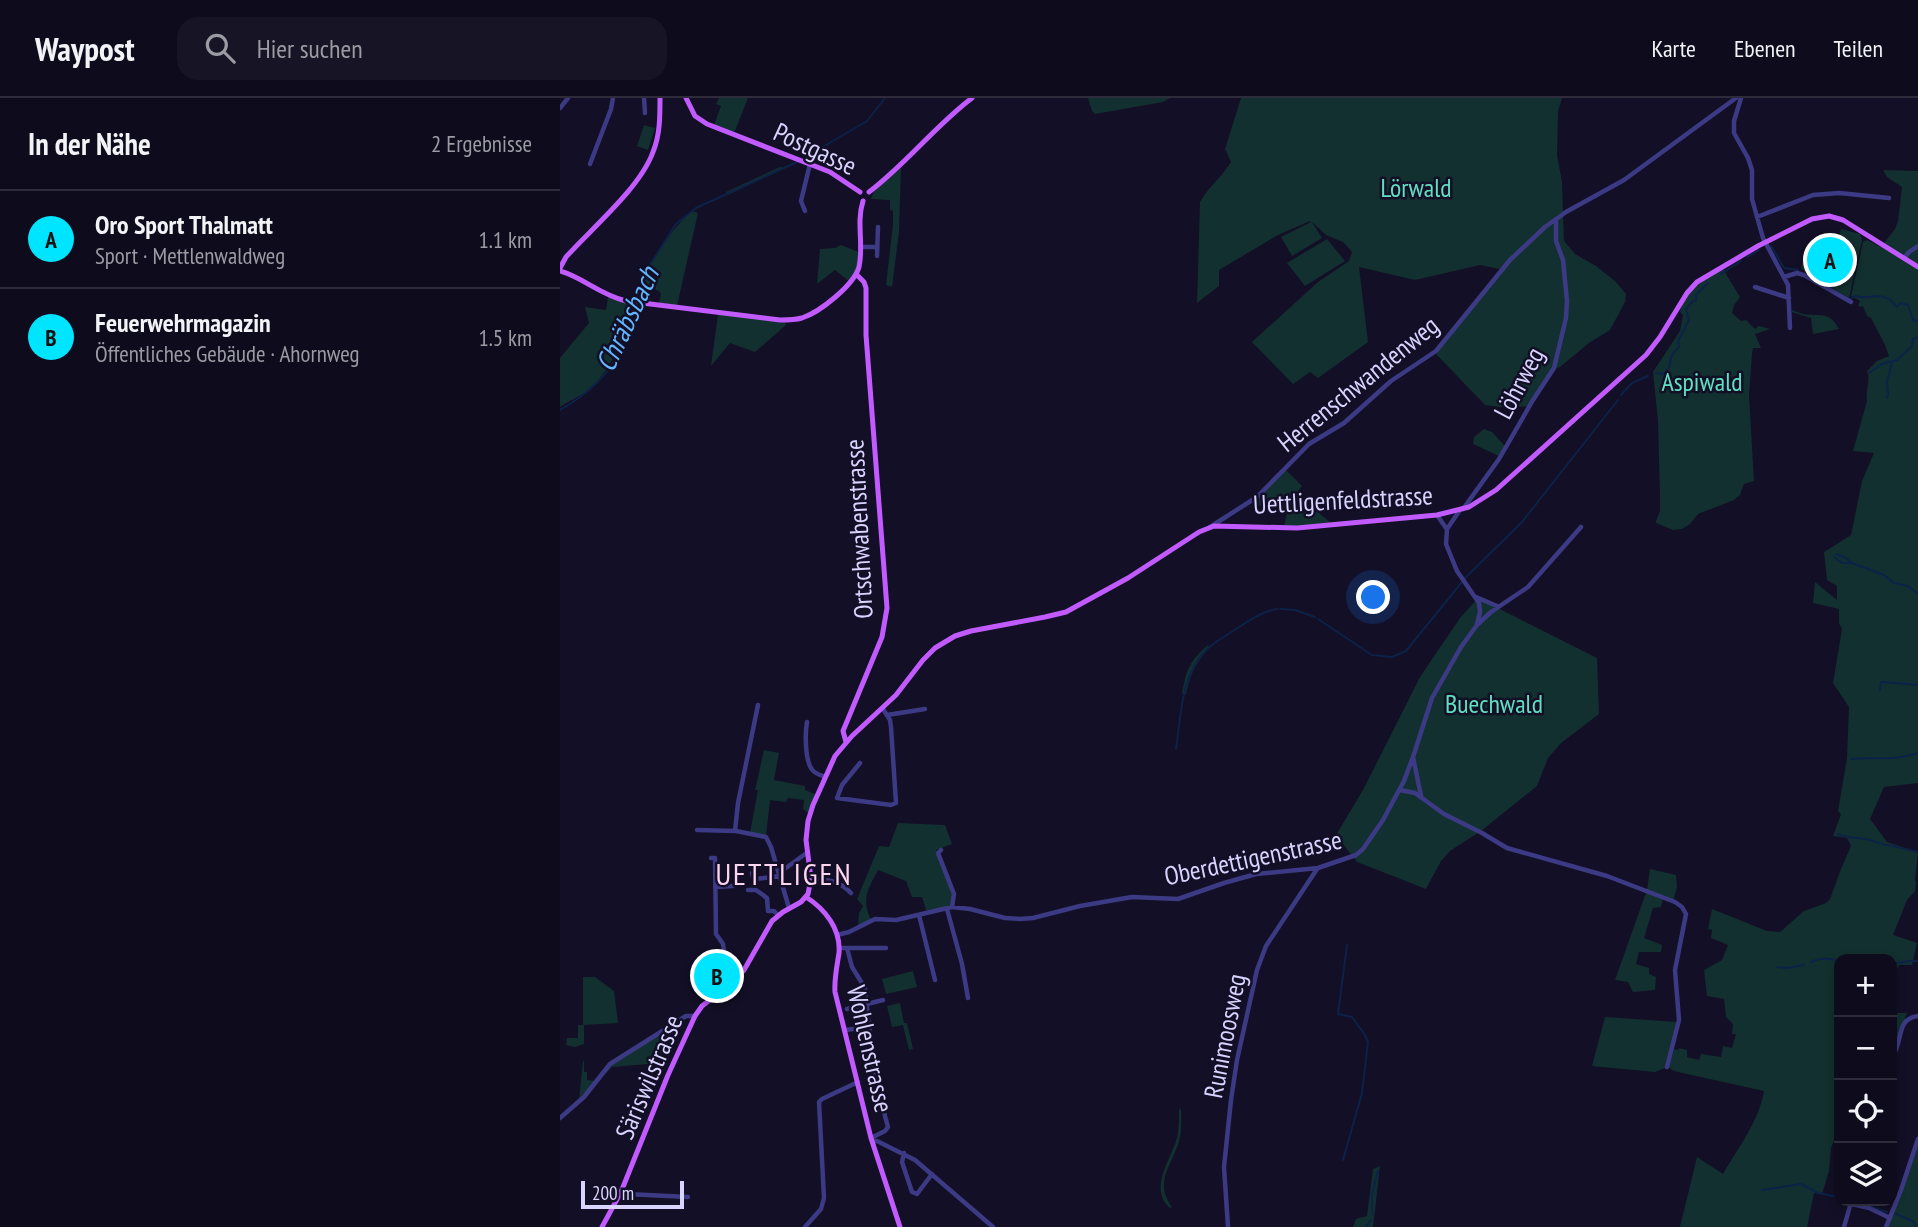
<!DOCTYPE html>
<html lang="de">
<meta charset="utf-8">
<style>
body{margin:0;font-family:"PT Sans Narrow",sans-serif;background:#171425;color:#f1f3f6}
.controls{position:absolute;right:21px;bottom:21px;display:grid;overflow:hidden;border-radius:14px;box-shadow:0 4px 10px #0003}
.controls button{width:63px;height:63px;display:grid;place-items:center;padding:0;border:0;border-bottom:2px solid #2e2b3b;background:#0e0b1c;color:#f1f3f6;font:35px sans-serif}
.scale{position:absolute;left:21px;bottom:18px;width:103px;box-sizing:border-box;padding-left:7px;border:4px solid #d9d4ff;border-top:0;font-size:19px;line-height:24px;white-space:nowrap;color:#d9d4ff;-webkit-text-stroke:5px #130f26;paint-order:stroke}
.you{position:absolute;left:814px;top:500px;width:24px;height:24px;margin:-18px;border:5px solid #fff;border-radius:50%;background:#1a73e8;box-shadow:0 0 0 10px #1a73e833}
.badge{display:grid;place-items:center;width:46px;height:46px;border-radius:50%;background:#00e5ff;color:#111;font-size:23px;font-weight:700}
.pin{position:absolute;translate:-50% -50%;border:4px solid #fff;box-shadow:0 2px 7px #0006}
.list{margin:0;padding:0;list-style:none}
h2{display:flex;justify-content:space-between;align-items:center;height:91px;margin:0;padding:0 28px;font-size:30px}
h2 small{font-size:23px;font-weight:400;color:#9b9ba3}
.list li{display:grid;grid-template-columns:46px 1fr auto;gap:21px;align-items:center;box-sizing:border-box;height:98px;padding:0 28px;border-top:2px solid #2e2b3b}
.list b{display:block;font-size:26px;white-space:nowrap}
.list p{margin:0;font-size:23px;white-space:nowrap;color:#9b9ba3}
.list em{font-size:23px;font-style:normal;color:#9b9ba3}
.icon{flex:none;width:38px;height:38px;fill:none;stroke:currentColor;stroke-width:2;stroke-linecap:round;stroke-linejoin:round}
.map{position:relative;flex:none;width:1358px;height:1129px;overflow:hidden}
header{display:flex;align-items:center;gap:42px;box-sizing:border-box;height:98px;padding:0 35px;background:#0e0b1c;border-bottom:2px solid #2e2b3b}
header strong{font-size:33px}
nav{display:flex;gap:38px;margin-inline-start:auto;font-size:24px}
.search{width:490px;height:63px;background:#171425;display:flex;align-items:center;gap:18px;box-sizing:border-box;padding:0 24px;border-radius:21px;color:#9b9ba3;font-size:26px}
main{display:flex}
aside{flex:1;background:#0e0b1c}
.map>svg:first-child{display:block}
</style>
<header>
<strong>Waypost</strong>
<div class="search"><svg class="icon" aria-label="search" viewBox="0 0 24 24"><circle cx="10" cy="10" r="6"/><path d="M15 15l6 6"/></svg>Hier suchen</div>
<nav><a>Karte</a><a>Ebenen</a><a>Teilen</a></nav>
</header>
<main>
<aside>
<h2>In der Nähe<small>2 Ergebnisse</small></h2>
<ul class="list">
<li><span class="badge">A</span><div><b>Oro Sport Thalmatt</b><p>Sport · Mettlenwaldweg</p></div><em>1.1 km</em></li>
<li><span class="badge">B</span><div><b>Feuerwehrmagazin</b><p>Öffentliches Gebäude · Ahornweg</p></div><em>1.5 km</em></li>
</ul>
</aside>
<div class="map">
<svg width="1358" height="1129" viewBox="0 0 1358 1129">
<rect width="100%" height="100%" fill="#130f26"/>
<!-- green -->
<path fill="#12302f" d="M159 0H188L174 35 154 27 161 8 156 6Z
M528 0H610L603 4 535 16 532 13Z
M681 0H1002L998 13 997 57 1002 84 1004 143 1015 156 1036 168 1055 183 1066 196 1065 204 1050 232 1029 245 1000 269 994 271 968 308 948 310 925 307 876 256 944 172 920 167 855 182 799 169 808 244 758 280 750 274 733 286 692 244 758 184 789 163 792 154 783 144 766 137 752 124 762 140 732 158 721 139 751 124 750 123 718 137 659 172V188L637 205 640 104C649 88 662 79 671 64L665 51Z
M84 27 95 30 88 52 77 48Z
M220 69 224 70 168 97 166 94Z
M341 70 339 134 332 189 326 187 333 126V113L330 112V102L311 101 314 93Z
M1323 72 1358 73V685L1324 689 1310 721 1327 744 1358 754 1355 782 1356 784 1355 793 1347 802 1333 837 1357 845 1352 867H1339L1337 871 1336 915H1347C1341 929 1340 944 1332 957V861H1279V1031L1271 1050 1269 1073 1262 1096 1254 1095 1247 1129H1120L1137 1059 1163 1076C1178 1050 1199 1023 1204 993L1118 974 1112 972 1109 969 1114 951 1118 952 1119 950 1127 952V959L1139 962 1141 956 1161 959 1163 948 1172 950 1176 936H1172L1173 926 1166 919 1164 901 1147 898 1144 872 1162 862 1168 847 1151 840 1152 832 1148 831 1152 811 1207 833 1220 834 1244 813 1266 805 1270 801 1281 771 1291 748 1287 740 1273 738 1281 716 1278 713 1287 660 1289 609 1273 585 1282 531 1279 525V511L1253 505 1255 484 1277 502V488L1267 482 1264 454 1291 437 1302 383 1314 355 1293 353 1307 303C1305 293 1311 283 1307 273L1317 263 1329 258 1325 247 1311 220 1307 218 1303 208 1300 209 1298 207 1300 203 1291 198 1303 144 1307 142 1321 149 1335 131 1338 123 1342 89 1327 79Z
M132 113 138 115 117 208 99 205 101 196 99 193 93 191 90 204 76 201C87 168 106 136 132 113Z
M1281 131 1300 136 1302 142 1289 200 1246 175 1241 170 1247 146 1276 153Z
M767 141 785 163 745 188 727 165Z
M281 147 301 155 298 171 290 184 275 172 257 186 260 151 275 150Z
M1163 171 1180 199 1174 207 1172 215 1181 223 1186 222 1195 231 1199 228 1210 231 1195 236 1201 250H1193L1192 256 1189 297 1194 383 1184 386 1180 397 1174 402 1138 416 1130 426 1122 431 1113 432 1096 425V423L1100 413V398L1098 323 1093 274 1120 233 1123 217 1120 214C1125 192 1144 181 1163 171Z
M48 199 70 205C62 237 56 269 28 292 19 299 9 303 0 309V260L29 225 25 209 46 212Z
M1232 212C1235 213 1239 215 1243 216 1259 219 1269 212 1279 231L1253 236 1251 220 1232 214Z
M158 216 225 224 226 227 195 254 170 245 151 268Z
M924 331 932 334 945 348 939 358 913 346 914 339Z
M725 371 742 388 736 396 771 425 724 429 727 415 710 412 691 404Z
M918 500 1037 560 1039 616 1001 645 988 660 977 688 921 733 890 753 881 763 866 791 797 764 776 737 803 692 860 579 900 520Z
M648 547 649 550C635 566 631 575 626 596H622C626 573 629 563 648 547Z
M204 652 219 655 214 682 245 688V692L257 697 250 716 243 711 244 702 228 700 226 704 210 702 206 738 190 735 198 692H195Z
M338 725 385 727 392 746 376 752 393 796 391 809 367 815 362 799H352L346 783 318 772C308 791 301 801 311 822L298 829 299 815 303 808 297 801 319 748 329 749Z
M1090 771 1116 777 1117 789 1113 804 1103 800 1101 809 1093 810 1084 840 1102 847 1101 854H1079L1076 866 1089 870V876L1096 879 1095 892 1073 894 1068 884 1055 882 1087 792Z
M353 873 357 889 326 896 322 881Z
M23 879H35L54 893 58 925 24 927V946L15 949 6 947 7 940H18V927H23Z
M340 905 344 925H347L353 951 349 952 343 927 332 929 327 908Z
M1045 919 1117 924 1105 970 1095 974 1032 968Z
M106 931 107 952 88 966 52 969 41 980 51 968Z
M23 963H24V974H27V982L36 983 19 1002Z
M621 1010C621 1019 622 1030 620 1039 615 1065 592 1082 612 1109L610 1110C588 1092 611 1061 617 1040 619 1031 619 1021 619 1012Z
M1358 1046V1129H1328Z
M820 1068 813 1129H793L796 1121 807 1118 813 1071Z"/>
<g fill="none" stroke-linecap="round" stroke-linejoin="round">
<!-- stream -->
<path stroke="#0c2248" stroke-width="2" d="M244 60 307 23 325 0
M1211 148 1224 170 1238 172
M1187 159 1199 152
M1161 176 1181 163
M1290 201 1295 198C1307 202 1318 195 1327 200 1332 202 1334 206 1337 209L1340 205 1348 207 1353 222 1358 223
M1096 275 1104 276C1115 266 1105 261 1119 249L1118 243 1129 222 1126 211 1133 203H1136V197L1148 185
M1309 275 1322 266 1337 262 1352 248 1353 241 1358 239
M1061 297 1072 285 1088 278
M1327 300 1328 296 1327 284 1332 264
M0 312C21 300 38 287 52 267L84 176 116 126 136 110 237 64
M1276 456 1286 460 1292 465 1324 477 1334 485 1348 488 1358 496
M1274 459 1282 465H1291
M720 511 735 512 755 519
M758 521 812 557 832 559 846 553 906 479 962 424 1058 302
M1323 584 1358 587
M1320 592 1321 584
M616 651C621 617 621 578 646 552 653 545 664 539 673 533 687 524 700 514 717 511
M1291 661C1314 659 1336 663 1358 655
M1278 736C1289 741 1300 739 1310 742 1317 744 1321 747 1329 747L1358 754
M1251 864C1261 859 1269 860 1279 863
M1332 866 1349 863H1358
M1217 869 1227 870 1244 867
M783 1062 802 995 808 944 805 937 792 919 778 916 787 847
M1202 1092 1241 1086 1258 1095 1279 1099
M1293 1103 1327 1114
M1336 1116 1354 1124 1356 1129
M812 1117V1097L818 1073
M806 1129 811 1122"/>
<!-- minor -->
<path stroke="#3d3a85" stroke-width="4.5" d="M84 0 85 15
M1181 0 1174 23V35L1188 60 1192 72V101L1203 140 1228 187 1230 230
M0 10 8 0
M30 66 51 11 53 0
M245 113 241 103 250 66
M1197 119 1253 97 1279 95 1329 100
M300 149H317
M317 158 318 129
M1344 160 1349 154 1358 148
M1224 179 1237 175 1244 177 1291 204
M1195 189 1229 200
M903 411 939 361 973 302 994 270 1006 220 1007 203 1003 162 996 143V121
M900 412 887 431 886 446 897 473 919 505 920 514 917 526
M877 417 886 430
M650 429 697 399 749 346 784 325 831 283 876 253 950 162 985 129 1006 114 1064 82 1176 0
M916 499 937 508
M327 617 365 611
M247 624C245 635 245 660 251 670 253 675 260 677 265 679
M300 665 282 687 277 700 331 707 336 705 331 629 330 622 323 611
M840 692 855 695 884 716 922 735 947 750 1047 778 1115 804 1122 809 1126 816 1115 872 1119 922 1107 969
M861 698 853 659 872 600 901 549 917 527 931 514 968 489 1021 429
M137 732 176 733 206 739 211 749 229 810
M175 733 178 705 198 607
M381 752 378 755 394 796 392 809
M151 760H155L156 836 163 846 168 878 172 885
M192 775 193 779 195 781 220 778
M219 775 248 754
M251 781C267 781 280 783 291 795
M155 789 173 788
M188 792H196L207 800 208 813H214L218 817
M387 811 402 866 408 900
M359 817 375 882
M277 837 289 834 315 821 336 822 392 809 410 811 445 820 460 821 473 820 520 808 572 799 618 801 664 785 696 776 758 770 796 757 803 751 823 722 844 683 853 659
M279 850H326
M287 850 292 869 305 890 309 929
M287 911 323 902
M285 932 309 929 314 957
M1332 959C1344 943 1335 921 1358 918
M0 1020 24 999 50 966 126 918H135
M311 1040 325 1033 328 1029 316 985 314 965
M312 1043H317L355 1062 433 1129
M344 1055 342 1064 352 1094 357 1096 372 1076
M61 1094 67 1096 128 1099
M245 1129 261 1111 264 1100 259 1004 262 1001 298 984
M668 1129 664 1069 671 1002 677 962 697 872 706 848 757 771
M1284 1129 1290 1108 1292 1106 1309 1110 1330 1120
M1326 1129 1341 1092 1358 1041"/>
<!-- major -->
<path stroke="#c25bff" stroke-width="5" d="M126 0 135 18 147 26 270 74 300 94
M309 94C346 66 375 28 412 0
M0 170 6 159C32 130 80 90 93 54 100 37 100 19 100 0
M0 173C24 180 40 197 66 203L220 222C228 222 235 222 242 220 260 214 294 187 299 169 304 147 296 125 303 103
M286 644 283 633 322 539 327 510 306 237V190L304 184 296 176
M246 799C265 811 281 831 279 855 277 868 274 881 275 894L311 1040 340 1129
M42 1129 61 1094 108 977 135 918 142 908 172 885 184 872 212 823 223 814 241 804 248 796 251 781 246 742 248 723 253 707 275 658 292 638 336 597 363 562 375 550 395 538 411 533 485 519 506 514 568 480 639 434 654 428 737 430 877 417 909 409 936 392 1086 257 1100 239 1127 195 1137 184 1198 148 1252 121 1269 118 1283 122 1358 169"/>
</g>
<g text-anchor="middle" stroke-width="5" stroke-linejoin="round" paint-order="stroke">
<!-- street labels -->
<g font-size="26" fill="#d9d4ff" stroke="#130f26">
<text transform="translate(255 51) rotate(25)" y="9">Postgasse</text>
<text transform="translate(959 285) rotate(-62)" y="9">Löhrweg</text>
<text transform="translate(798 286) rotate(-39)" y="9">Herrenschwandenweg</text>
<text transform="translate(783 402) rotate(-3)" y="9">Uettligenfeldstrasse</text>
<text transform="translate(299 431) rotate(-93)" y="9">Ortschwabenstrasse</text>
<text transform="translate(693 760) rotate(-12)" y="9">Oberdettigenstrasse</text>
<text transform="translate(665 938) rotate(-79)" y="9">Runimoosweg</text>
<text transform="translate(310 951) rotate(77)" y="9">Wohlenstrasse</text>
<text transform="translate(89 979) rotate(-67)" y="9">Säriswilstrasse</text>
</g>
<!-- park labels -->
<g font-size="26" fill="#5fe0c0" stroke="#130f26">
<text x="856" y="99">Lörwald</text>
<text x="1142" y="293">Aspiwald</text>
<text x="934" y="615">Buechwald</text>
</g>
<!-- water labels -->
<g font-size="28" font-style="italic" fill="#62b6ff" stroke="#130f26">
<text transform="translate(67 221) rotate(-65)" y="10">Chräbsbach</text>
</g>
<!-- quarter labels -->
<g font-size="30" letter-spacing="2" fill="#ffd6f0" stroke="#130f26">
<text x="224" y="787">UETTLIGEN</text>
</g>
</g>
</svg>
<div class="controls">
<button>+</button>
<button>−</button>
<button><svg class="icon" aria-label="locate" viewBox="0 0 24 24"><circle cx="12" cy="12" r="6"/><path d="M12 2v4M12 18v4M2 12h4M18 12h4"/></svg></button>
<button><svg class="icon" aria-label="layers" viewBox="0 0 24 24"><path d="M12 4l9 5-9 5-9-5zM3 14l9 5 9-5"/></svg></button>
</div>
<div class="scale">200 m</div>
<div class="you"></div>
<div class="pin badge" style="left:1270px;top:162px">A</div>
<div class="pin badge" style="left:157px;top:878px">B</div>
</div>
</main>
